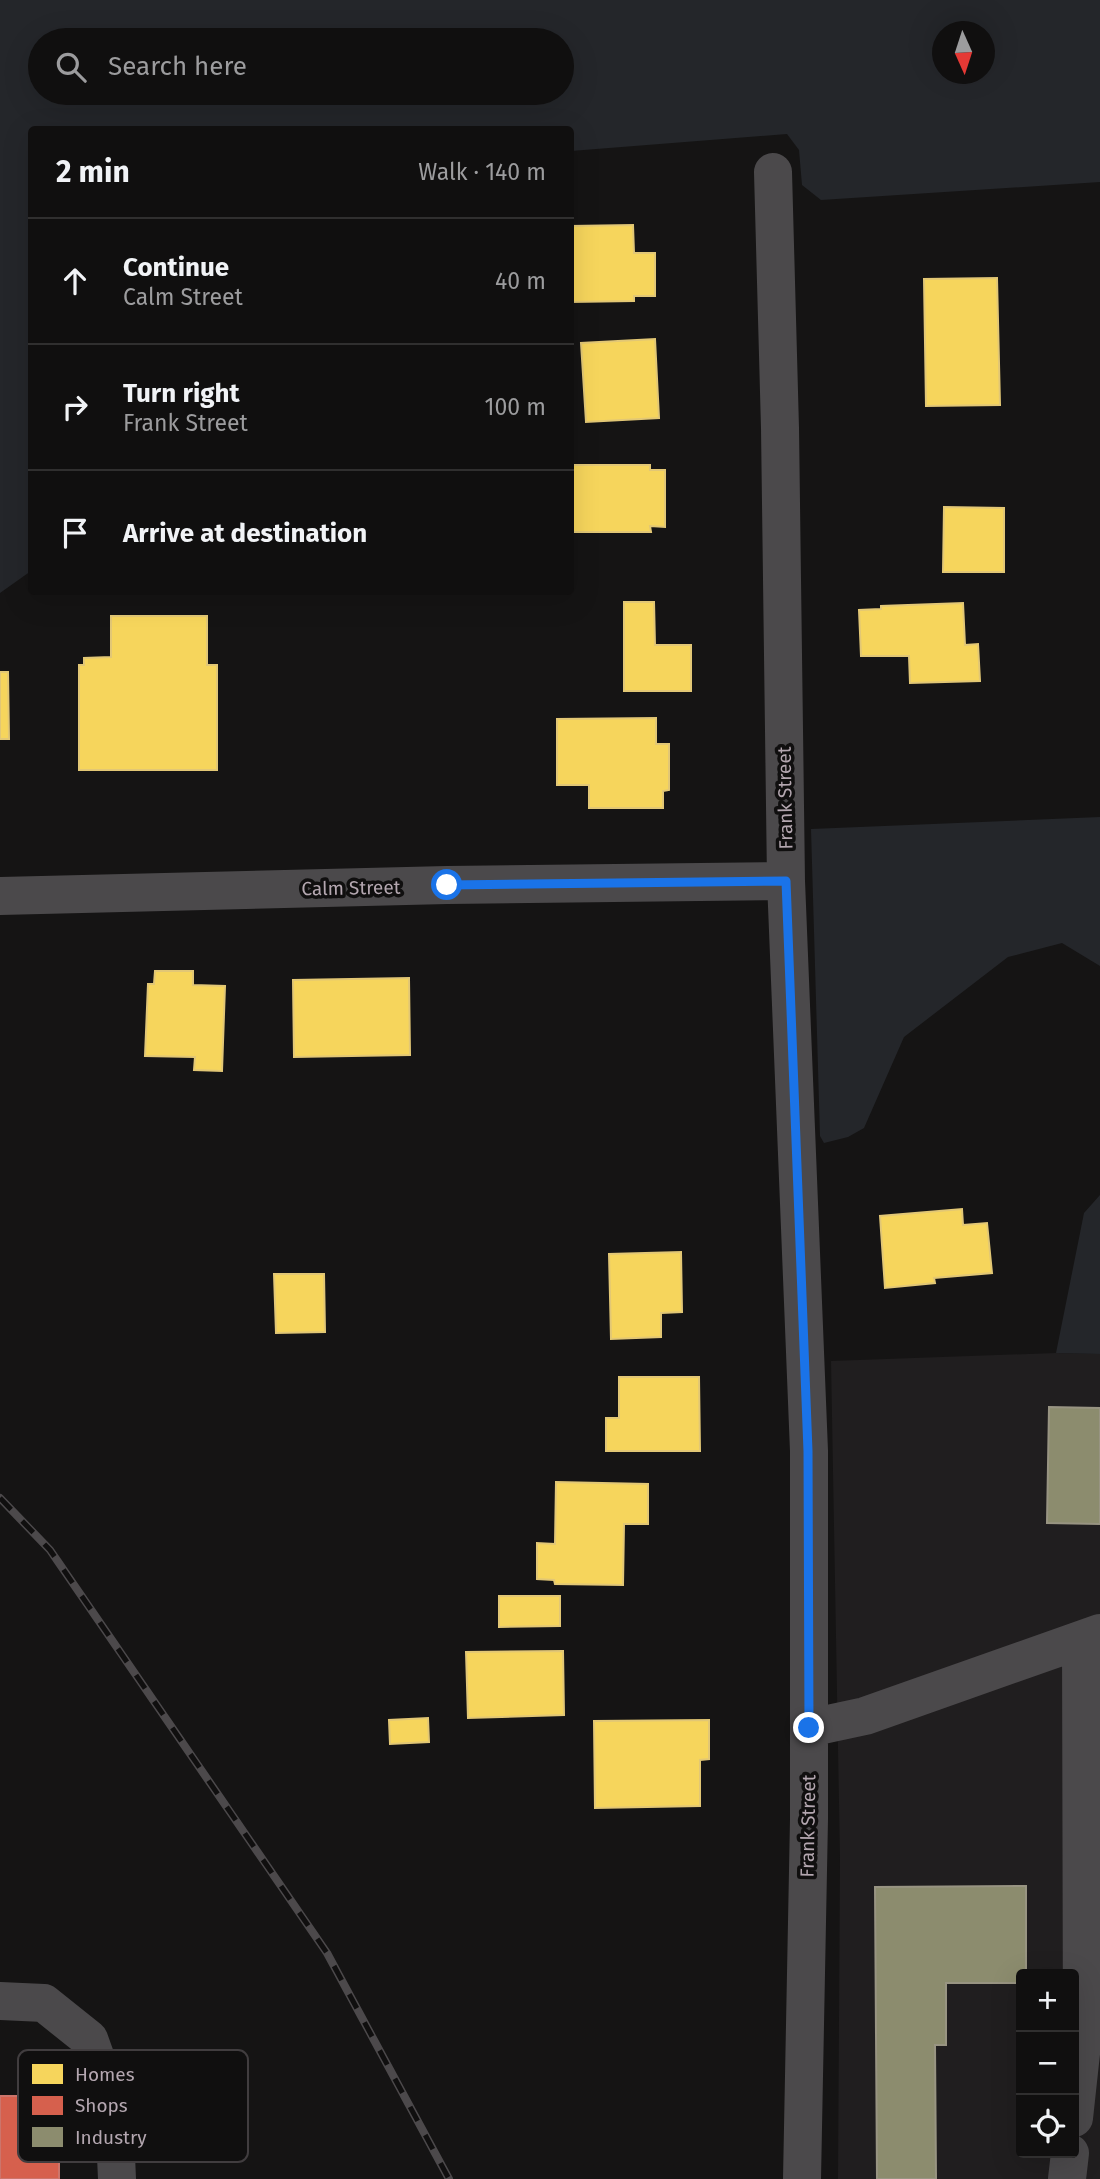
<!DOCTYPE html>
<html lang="en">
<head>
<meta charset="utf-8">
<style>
	body { margin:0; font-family:"Fira Sans",sans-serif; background:#191818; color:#f1f3f6 }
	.controls { position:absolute; right:21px; bottom:21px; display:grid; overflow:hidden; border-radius:7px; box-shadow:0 7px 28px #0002 }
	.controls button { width:63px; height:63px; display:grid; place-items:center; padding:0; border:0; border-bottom:2px solid #302f2f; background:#100f0f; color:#f1f3f6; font:35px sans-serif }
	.compass { position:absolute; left:932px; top:21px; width:63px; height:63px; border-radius:50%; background:#100f0f; box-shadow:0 7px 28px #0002; rotate:177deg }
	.stop { position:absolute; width:21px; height:21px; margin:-16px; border:5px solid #1a73e8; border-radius:50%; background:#fff }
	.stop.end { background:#1a73e8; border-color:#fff; box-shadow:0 2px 7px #0008 }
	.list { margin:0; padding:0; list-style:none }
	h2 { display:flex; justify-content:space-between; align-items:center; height:91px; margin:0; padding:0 28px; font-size:30px }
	h2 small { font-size:23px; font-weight:400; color:#9c9c9e }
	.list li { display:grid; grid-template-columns:46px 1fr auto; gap:21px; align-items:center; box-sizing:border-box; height:126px; padding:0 28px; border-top:2px solid #302f2f }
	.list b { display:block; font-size:26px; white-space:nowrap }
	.list p { margin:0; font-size:23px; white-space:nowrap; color:#9c9c9e }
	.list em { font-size:23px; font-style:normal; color:#9c9c9e }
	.icon { flex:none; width:38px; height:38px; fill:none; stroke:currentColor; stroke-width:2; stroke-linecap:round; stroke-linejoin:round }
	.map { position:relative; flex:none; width:1100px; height:2179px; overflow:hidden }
	.search { position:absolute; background:#100f0f; box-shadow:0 7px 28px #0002; left:28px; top:28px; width:546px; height:77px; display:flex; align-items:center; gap:18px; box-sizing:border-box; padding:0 24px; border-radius:38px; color:#9c9c9e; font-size:26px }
	.panel { position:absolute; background:#100f0f; box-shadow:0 7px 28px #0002; left:28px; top:126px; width:546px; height:469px; border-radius:7px }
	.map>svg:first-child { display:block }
	.built { fill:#201e1f; fill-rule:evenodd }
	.green { fill:#24262a; fill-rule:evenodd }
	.homes { fill:#f6d55c; stroke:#e2c775; stroke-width:2 }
	.shops { fill:#d6604d; stroke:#cc756b; stroke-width:2 }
	.industry { fill:#8c8c6e; stroke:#989482; stroke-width:2 }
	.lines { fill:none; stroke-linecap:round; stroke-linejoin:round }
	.minor { stroke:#4b494b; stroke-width:38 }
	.rail-casing { stroke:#4c494b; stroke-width:8 }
	.rail { stroke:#100f0f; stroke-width:5; stroke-dasharray:16; stroke-linecap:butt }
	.route { stroke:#1a73e8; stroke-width:9 }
	.labels { text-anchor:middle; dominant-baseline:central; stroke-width:7; stroke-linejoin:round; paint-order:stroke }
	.street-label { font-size:19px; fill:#b4a7b0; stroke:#100f0f }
	.key { fill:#100f0f; stroke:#413d3f; stroke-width:2 }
	.key-label { font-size:19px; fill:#b4a7b0 }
</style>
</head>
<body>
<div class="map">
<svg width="1100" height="2179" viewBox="0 0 1100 2179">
	<rect width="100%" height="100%" fill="#151414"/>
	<!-- built -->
	<path class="built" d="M1056,1353l44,1v825h-262l2,-321 -9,-497zM1021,1974h53v179h-53z"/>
	<!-- green -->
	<path class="green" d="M0,0h1100v182l-279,18 -19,-15 -3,-35 -12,-16 -216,17 -1,-21h-538l-1,441 -31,22zM942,32h42v42h-42zM40,40h522v53h-522z
		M1100,817v149l-38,-23 -54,14 -104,80 -40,91 -16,9 -24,6 -4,-7 -9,-307z
		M1100,1195v159l-44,-1 28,-140z"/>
	<!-- homes -->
	<path class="homes" d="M633,225l1,28h21v43h-21v5l-64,1v-76z
		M997,278l3,127 -74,1 -2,-127z
		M655,339l4,79 -73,4 -5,-79z
		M570,465h80v5h15v57l-15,-1 1,6h-81z
		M944,507l60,1v64h-61z
		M624,602h30l1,43h36v46h-67z
		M963,603l2,42 13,-1 2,37 -70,2 -1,-27h-48l-2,-46 22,-1v-3z
		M111,616h96v49h10v105h-138v-105h5v-7l27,-1z
		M0,672h8l1,67h-9z
		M656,718v26h13v46l-6,1v17h-74v-23h-32v-66z
		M155,971h38v14l32,1 -3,85 -28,-1 1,-13 -50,-1 3,-72h6z
		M409,978l1,77 -116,2 -1,-77z
		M962,1209l1,16 24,-2 5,50 -58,5 1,5 -50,5 -5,-72z
		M681,1252l1,60 -21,1v24l-50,2 -2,-85z
		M274,1274h50l1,58 -49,1z
		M619,1377h80l1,74h-94v-33h13z
		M556,1482l92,2v40h-24l-1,61 -68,-1 -1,-4 -17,-1v-36l18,1z
		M499,1596h61v30l-61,1z
		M563,1651l1,64 -96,3 -2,-66z
		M428,1718l1,24 -39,2 -1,-24z
		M709,1720v39l-9,1v46l-105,2 -1,-87z"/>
	<!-- shops -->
	<path class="shops" d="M0,2096h59v83h-59z"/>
	<!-- industry -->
	<path class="industry" d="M1049,1407l51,1v116l-53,-1z
		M1026,1886v88h-5v9h-75v62h-11l1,134h-59l-2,-292z"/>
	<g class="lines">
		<!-- minor -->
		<path class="minor" d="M773,172l7,256 6,453 23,570v368l-7,360
			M0,896l447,-11 339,-4
			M809,1728l56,-12 235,-83
			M0,2001l44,2 45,36 25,70 3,70
			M1074,2118l8,-74 -1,-403
			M1067,2179l3,-26"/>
		<!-- rail casing -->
		<g class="rail-casing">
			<path id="rail" d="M0,1498l50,52 277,403 122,226"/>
		</g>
		<!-- rail -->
		<use href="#rail" class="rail"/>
	</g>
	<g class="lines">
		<!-- route -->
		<path class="route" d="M447,885l339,-4 22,570 1,277"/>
	</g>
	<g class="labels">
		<!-- street labels -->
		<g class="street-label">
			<text transform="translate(785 798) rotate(-91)">Frank Street</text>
			<text transform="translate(351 888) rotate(-1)">Calm Street</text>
			<text transform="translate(808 1826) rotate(-89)">Frank Street</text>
		</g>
	</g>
	<!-- legend -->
	<rect x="18" y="2050" width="230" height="112" rx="10" class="key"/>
	<rect x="32" y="2064" width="31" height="20" fill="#f6d55c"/>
	<rect x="32" y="2096" width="31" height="19" fill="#d6604d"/>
	<rect x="32" y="2127" width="31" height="20" fill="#8c8c6e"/>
	<g class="key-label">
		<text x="75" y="2081">Homes</text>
		<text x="75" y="2112">Shops</text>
		<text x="75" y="2144">Industry</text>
	</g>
</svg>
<div class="controls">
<button>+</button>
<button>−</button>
<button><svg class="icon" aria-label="locate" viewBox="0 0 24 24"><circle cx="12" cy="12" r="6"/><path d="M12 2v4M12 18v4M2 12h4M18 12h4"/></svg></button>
</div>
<svg class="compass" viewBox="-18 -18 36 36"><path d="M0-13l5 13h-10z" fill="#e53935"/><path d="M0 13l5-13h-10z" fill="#9c9c9e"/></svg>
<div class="stop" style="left:447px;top:885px"></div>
<div class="stop end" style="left:809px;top:1728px"></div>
<div class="search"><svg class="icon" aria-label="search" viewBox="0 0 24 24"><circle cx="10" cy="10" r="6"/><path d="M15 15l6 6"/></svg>Search here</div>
<section class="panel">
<h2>2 min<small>Walk · 140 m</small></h2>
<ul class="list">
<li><svg class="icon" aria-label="ahead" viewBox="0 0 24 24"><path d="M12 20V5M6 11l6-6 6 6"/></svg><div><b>Continue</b><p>Calm Street</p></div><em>40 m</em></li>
<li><svg class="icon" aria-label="right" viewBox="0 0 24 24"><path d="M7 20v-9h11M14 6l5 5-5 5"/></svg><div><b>Turn right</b><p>Frank Street</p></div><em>100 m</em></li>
<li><svg class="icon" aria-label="arrive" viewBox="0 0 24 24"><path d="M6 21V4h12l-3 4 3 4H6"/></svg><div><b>Arrive at destination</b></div></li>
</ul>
</section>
</div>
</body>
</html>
